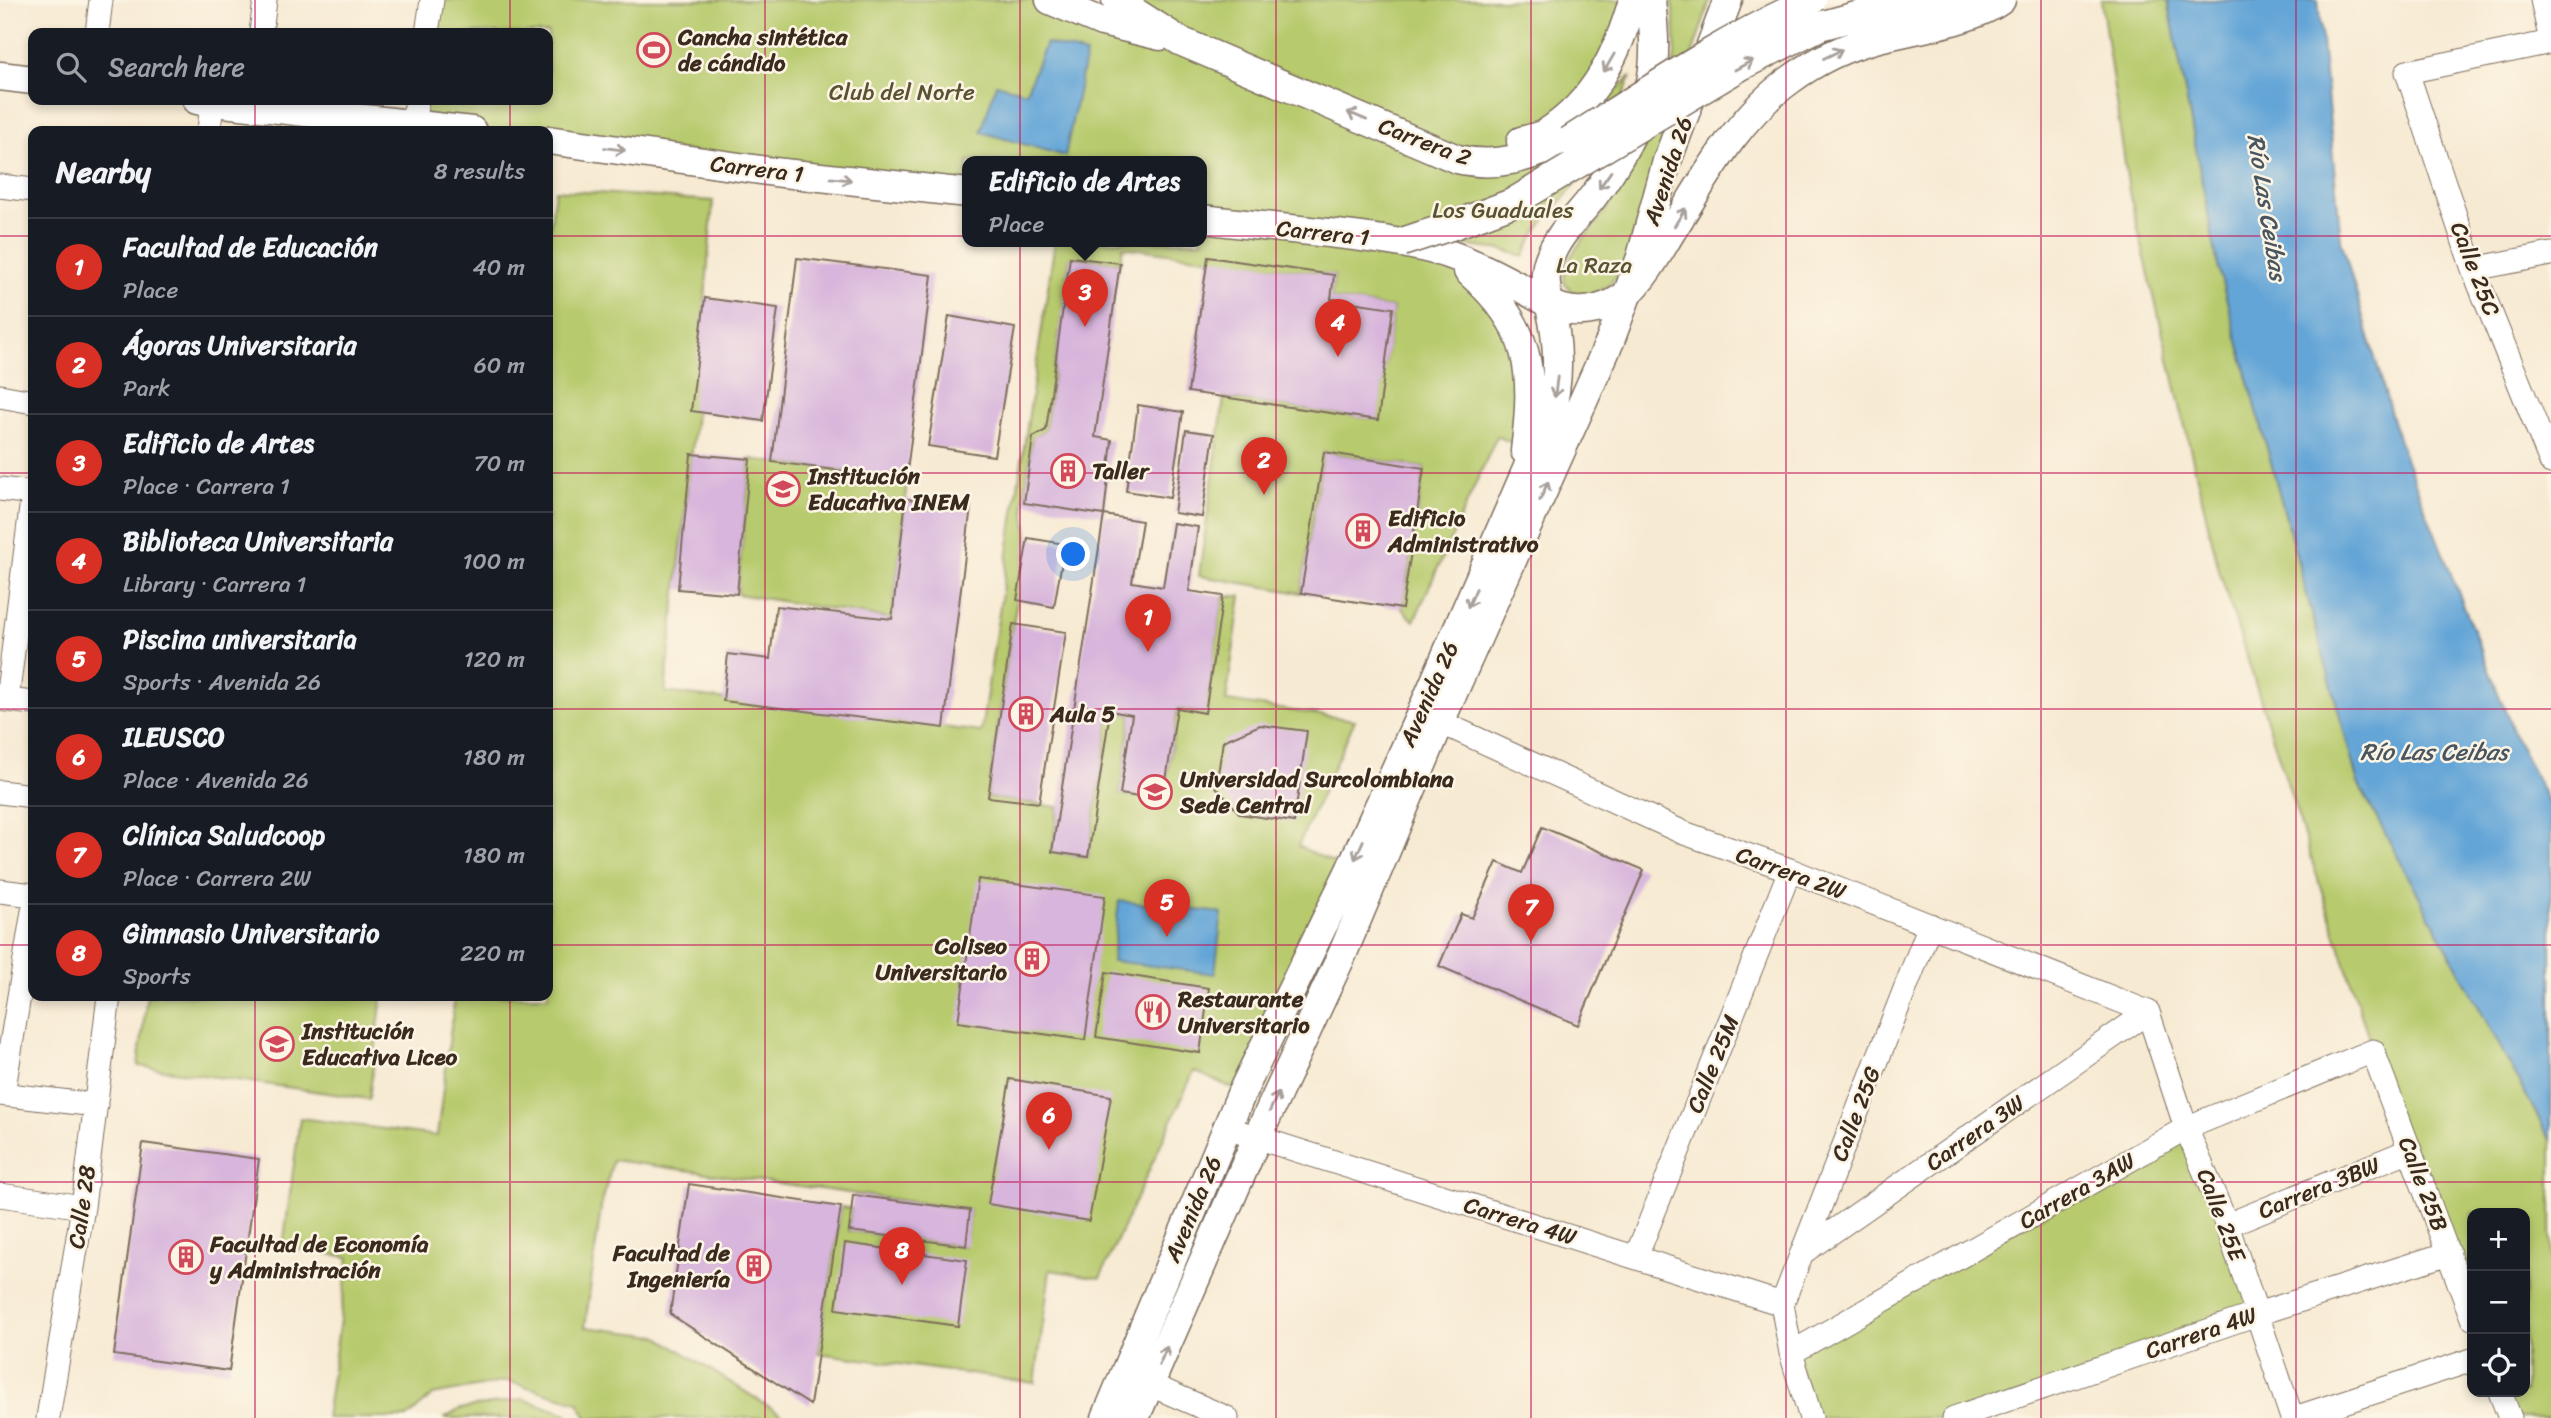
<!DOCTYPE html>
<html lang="en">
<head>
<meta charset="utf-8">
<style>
	body { margin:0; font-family:Sriracha,sans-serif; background:#242831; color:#f1f3f6 }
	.controls { position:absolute; right:21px; bottom:21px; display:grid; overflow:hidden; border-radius:14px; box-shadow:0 4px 10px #0003 }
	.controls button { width:63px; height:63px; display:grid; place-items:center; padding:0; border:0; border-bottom:2px solid #363941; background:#171b24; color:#f1f3f6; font:35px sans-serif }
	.you { position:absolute; left:1074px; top:555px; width:24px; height:24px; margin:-18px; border:5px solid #fff; border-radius:50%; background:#1a73e8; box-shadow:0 0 0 10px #1a73e833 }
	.badge { display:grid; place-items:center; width:46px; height:46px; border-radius:50%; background:#d93025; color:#fff; font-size:23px; font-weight:700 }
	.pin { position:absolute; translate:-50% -58px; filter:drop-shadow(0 2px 4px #0008) }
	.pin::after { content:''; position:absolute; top:37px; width:24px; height:21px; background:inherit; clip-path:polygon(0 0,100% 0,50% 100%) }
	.popup { position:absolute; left:962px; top:156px; width:245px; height:91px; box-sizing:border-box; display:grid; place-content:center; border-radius:14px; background:#171b24; filter:drop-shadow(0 2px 5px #0005); font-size:23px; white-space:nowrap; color:#9ea1a6 }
	.popup b { font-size:26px; color:#f1f3f6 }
	.popup::after { content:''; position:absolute; left:50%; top:100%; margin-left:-14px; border:14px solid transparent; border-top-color:#171b24 }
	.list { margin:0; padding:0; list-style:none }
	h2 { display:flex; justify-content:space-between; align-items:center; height:91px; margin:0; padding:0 28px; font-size:30px }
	h2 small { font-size:23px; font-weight:400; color:#9ea1a6 }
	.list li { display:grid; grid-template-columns:46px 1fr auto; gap:21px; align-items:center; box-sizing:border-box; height:98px; padding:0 28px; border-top:2px solid #363941 }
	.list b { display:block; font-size:26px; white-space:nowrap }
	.list p { margin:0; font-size:23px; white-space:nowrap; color:#9ea1a6 }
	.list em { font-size:23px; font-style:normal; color:#9ea1a6 }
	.icon { flex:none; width:38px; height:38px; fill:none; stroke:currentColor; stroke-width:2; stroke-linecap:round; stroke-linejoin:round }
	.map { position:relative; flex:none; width:2551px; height:1418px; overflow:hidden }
	.search { position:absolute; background:#171b24; box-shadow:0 4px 10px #0003; left:28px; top:28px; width:525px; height:77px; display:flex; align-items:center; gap:18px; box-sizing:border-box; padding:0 24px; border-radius:14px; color:#9ea1a6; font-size:26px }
	.panel { position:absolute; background:#171b24; box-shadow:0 4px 10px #0003; left:28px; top:126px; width:525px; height:875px; border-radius:14px }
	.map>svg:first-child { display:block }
	.green { fill:#b7ca6d; stroke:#797a46; stroke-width:2 }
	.water { fill:#63a5d7; stroke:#4f687a; stroke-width:2 }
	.building { fill:#d8b5dc }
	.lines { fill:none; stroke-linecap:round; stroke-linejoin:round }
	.minor-casing { stroke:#7d6d5d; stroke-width:25 }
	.major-casing { stroke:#7d6d5d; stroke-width:31 }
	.minor { stroke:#fff; stroke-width:23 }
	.major { stroke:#fff; stroke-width:28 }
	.major-bridge-casing { stroke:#7d6d5d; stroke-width:31; stroke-linecap:butt }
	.major-bridge { stroke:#fff; stroke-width:28 }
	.oneway { stroke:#a79f9a }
	.grid { fill:none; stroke:#c2185b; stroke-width:2; stroke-opacity:0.55 }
	.labels { text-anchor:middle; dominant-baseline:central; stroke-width:5; stroke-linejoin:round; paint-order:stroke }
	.poi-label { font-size:23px; font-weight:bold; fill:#3b2a1e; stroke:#fcf5e5; text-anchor:start }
	.park-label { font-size:23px; fill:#5a5232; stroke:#fcf5e5 }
	.street-label { font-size:23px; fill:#3b2a1e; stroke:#fcf5e5 }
	.water-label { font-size:24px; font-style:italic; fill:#49555f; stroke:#fcf5e5 }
</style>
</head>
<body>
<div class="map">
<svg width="2551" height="1418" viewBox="0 0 2551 1418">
	<rect width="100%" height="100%" fill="#fcf5e5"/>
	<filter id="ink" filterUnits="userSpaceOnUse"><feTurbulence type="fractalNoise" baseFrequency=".0143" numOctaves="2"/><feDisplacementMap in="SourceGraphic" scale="14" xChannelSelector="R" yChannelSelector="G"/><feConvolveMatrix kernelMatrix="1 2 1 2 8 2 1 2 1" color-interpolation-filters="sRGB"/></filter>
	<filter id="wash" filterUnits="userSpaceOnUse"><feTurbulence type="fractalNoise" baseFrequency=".00686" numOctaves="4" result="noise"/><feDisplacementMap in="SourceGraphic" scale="28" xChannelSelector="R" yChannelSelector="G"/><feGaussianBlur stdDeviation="1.57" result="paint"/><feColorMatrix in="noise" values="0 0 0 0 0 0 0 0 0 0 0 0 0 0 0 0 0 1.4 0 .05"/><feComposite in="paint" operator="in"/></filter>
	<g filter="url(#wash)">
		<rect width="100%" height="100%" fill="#f7ead3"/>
		<!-- green -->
		<path class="green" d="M434,0h632l302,122 -252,-122h517l-52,103 -73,42 -45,1 -20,22 111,-18 77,-74c-12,30 -21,63 -40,89 -22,31 -54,56 -67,92l-21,-7 -96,-11 72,46 27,35 28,133 -37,-17 -83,185 -12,-12 22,-141 -100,-16 -23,141 -102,-17 25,-178 153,21 16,-111 -62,-9 3,-24 -211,-28 -3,16 -50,-6 -24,173 -13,8 -9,65 4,35 -15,86 -25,173 70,10 -6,45 36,5 22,-146 22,4 -12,79 43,7 14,-93 27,5 19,-117h18l-15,105 129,19 -57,126 51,24 -108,222 -47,-21 -94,207 -50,-8 -15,113 -217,-30 23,-146 11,2 -3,22 116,15 5,-36 -357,-50 -12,47 -16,120 72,9 130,82h-200l-9,-16 -71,-21 -74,14 -26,23h-81l23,-161 -66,-10 17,-129 137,18 18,-140h93v-751l7,-55 158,11 -18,222 -30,269 316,40 74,-491h147v-80h-234v31l-420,-61h-76l-55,-7 4,-24h127v-67h-118z
			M1672,0h38l-86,266c-10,17 -25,31 -47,29l-13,-12c1,-28 17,-40 32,-60 10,-13 19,-26 28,-39 21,-31 47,-94 51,-130 1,-18 -1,-37 -3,-54z
			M2101,0h67l51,271 139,512 193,358v277h-40l-10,-26h24v-179h-53v103l-99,-265 -154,-481 -90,-379z
			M750,459l156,20v20l-14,120 -155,-25z
			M147,996h235l-13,103 -231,-33z
			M2193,1131l63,183 -303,104h-140l-17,-65z
			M523,1399l44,15 2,4h-124l15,-9z"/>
		<!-- water -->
		<path class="water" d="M2168,0h150l23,240 59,205 116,293 35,70v333l-193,-358 -139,-512z
			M1046,43l40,11 -21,102 -84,-24 15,-48 30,8z
			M1119,901l103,12 -7,61 -103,-13z"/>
		<g id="blocks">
			<!-- building -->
			<path class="building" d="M1070,257l50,6 -25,174 17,3 -8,75 -80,-12 9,-66 13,-7z
				M1208,257l126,18 -3,24 62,9 -15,112 -190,-28z
				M797,258l135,17 -26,204 -134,-17z
				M705,298l73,10 -15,113 -72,-10z
				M949,316l66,12 -21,128 -66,-10z
				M1138,405l45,7 -13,86 -44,-7z
				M1186,430l28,4 -12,83 -28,-4z
				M1324,452l100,16 -22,141 -101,-16z
				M691,454l59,5 -13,135 -59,-5z
				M906,499l65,7 -27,222 -221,-27 5,-47 42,5 6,-53 116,13z
				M1104,515l38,6 -10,61 31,5 10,-64 25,4 -9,64 34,5 -18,117 -28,-5 -14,93 -43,-7 12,-79 -22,-4 -22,146 -36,-5z
				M1028,538l37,6 -11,63 -37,-7z
				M1013,624l53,8 -27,171 -51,-6z
				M1260,725l47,6 -13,91 -54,-8 -24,-27 7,-46z
				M1542,827l102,43 -66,155 -139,-59 22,-52 11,4 25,-56 25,11z
				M978,879l127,17 -20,144 -127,-18z
				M1106,972l103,16 -9,65 -104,-16z
				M1010,1079l101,17 -22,125 -101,-17z
				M143,1143l116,16 -30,212 -115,-16z
				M689,1184l152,23 -31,198 -140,-91z
				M853,1195l117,15 -4,36 -117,-15z
				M845,1243l122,17 -9,66 -122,-17z"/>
		</g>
	</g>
	<g filter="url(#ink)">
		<use href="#blocks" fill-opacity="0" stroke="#7d6d5d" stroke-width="2"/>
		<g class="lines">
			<!-- minor casing -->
			<g class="minor-casing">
				<path id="minor" d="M2542,0l9,41
					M97,33l4,-33
					M261,33l4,-33
					M427,33l5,-33
					M2551,42l-144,30 66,197 78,193
					M413,124l4,-24
					M209,131l3,-29
					M0,186l33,4
					M2473,269l78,-15
					M0,396l33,6
					M0,489l33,4
					M0,699l33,4
					M7,700l26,-208
					M1440,722l244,111 106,37 358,142
					M0,792l33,4
					M0,891l33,4
					M2148,1012l38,116 41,97 65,193
					M0,1094l96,11
					M3,1094l30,-183
					M1227,1128l555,176
					M0,1195l83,12
					M2227,1225l183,-75
					M1802,1253l346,-241
					M1636,1257l154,-387
					M1782,1304l148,-379
					M1782,1304l9,49 20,65
					M1791,1353l395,-225 187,-77 99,267
					M1151,1385l76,33
					M2500,1392l10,26
					M48,1418l35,-211 26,-211
					M1954,1418l303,-104 192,-61
					M2295,1418l177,-58"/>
			</g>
			<!-- major casing -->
			<g class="major-casing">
				<path id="major" d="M1050,0l52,22 58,14
					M1116,0l64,41 277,118c42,10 73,-3 112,-18
					M1820,26l51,-14 89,-12
					M0,76l33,4
					M197,100l275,31
					M548,140l226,32 194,21
					M1521,141c8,-2 18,-4 25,-8 49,-31 72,-80 87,-133
					M1202,219c42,5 85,10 127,14 40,5 80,9 119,21 27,9 53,23 77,36 13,7 24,15 38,19 21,6 48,-1 64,-15 19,-17 33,-44 46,-65 34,-54 64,-111 117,-149 26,-19 54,-33 85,-41 35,-9 99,-18 126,-39
					M1468,271c64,57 67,99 57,180
					M1106,1418l136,-326 108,-222 72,-159 128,-295c8,-29 9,-54 5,-84 -3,-24 -15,-49 -6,-73 9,-26 31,-44 46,-65 22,-29 44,-69 54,-104 8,-28 5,-61 2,-90
					M1135,1418l122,-280 85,-183 98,-233 170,-381 31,-84 26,-96 61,-161"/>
			</g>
			<!-- minor -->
			<use href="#minor" class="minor"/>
			<!-- major -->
			<use href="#major" class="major"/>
			<!-- major-bridge casing -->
			<g class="major-bridge-casing">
				<path id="major-bridge" d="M1569,141c79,-50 157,-103 243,-141
					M1402,242l52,-17 58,-22 229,-137 79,-40"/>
			</g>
			<!-- major-bridge -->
			<use href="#major-bridge" class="major-bridge"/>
		</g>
		<!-- one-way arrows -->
		<defs><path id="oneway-shaft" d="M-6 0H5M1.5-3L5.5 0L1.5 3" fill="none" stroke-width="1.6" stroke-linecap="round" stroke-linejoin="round" transform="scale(1.75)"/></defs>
		<g class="oneway">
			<use href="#oneway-shaft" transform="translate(1833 54) rotate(-25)"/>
			<use href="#oneway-shaft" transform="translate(1609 63) rotate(120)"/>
			<use href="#oneway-shaft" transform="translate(1744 65) rotate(-29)"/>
			<use href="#oneway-shaft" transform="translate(1357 116) rotate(-157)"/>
			<use href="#oneway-shaft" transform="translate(615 149) rotate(8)"/>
			<use href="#oneway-shaft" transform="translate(841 179) rotate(6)"/>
			<use href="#oneway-shaft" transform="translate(1605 180) rotate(125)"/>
			<use href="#oneway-shaft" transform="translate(1680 217) rotate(-58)"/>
			<use href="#oneway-shaft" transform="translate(1556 387) rotate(97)"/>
			<use href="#oneway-shaft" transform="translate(1544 491) rotate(-66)"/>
			<use href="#oneway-shaft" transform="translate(1472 598) rotate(114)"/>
			<use href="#oneway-shaft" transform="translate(1359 850) rotate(114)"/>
			<use href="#oneway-shaft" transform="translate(1274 1102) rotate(-65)"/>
			<use href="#oneway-shaft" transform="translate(1163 1356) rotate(-67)"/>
		</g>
	</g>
	<!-- grid -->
	<path class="grid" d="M255,0v33M510,0v33M765,0v1418M1020,0v1418M1276,0v1418M1531,0v1418M1786,0v1418M2041,0v1418M2296,0v1418M255,100v31M510,100v31M0,236h33M548,236h2003M0,473h33M548,473h2003M0,709h33M548,709h2003M0,945h33M548,945h2003M255,996v422M510,996v422M0,1182h2551"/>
	<!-- icons -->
	<defs>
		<g id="stadium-ring" transform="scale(1.75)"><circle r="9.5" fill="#fcf5e5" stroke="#d1495b" stroke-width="1.5"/><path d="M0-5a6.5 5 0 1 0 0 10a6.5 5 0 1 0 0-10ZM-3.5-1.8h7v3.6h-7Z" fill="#d1495b"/></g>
		<g id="building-ring" transform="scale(1.75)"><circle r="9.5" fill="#fcf5e5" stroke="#d1495b" stroke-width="1.5"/><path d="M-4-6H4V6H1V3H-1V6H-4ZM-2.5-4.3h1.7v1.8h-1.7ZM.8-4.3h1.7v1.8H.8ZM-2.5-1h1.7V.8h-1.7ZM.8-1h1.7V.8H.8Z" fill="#d1495b"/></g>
		<g id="university-ring" transform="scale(1.75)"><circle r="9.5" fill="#fcf5e5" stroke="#d1495b" stroke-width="1.5"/><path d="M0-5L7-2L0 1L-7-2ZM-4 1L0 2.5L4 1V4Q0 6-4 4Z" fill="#d1495b"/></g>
		<g id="restaurant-ring" transform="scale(1.75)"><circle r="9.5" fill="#fcf5e5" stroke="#d1495b" stroke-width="1.5"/><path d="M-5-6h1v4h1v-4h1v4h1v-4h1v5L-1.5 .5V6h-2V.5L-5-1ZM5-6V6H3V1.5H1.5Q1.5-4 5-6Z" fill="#d1495b"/></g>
	</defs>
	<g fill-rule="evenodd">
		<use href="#stadium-ring" x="654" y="50"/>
		<use href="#building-ring" x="1068" y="471"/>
		<use href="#university-ring" x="783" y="489"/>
		<use href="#building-ring" x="1363" y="531"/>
		<use href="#building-ring" x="1026" y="714"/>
		<use href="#university-ring" x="1155" y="792"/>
		<use href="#building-ring" x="1032" y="959"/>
		<use href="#restaurant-ring" x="1153" y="1012"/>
		<use href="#university-ring" x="277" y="1044"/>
		<use href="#building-ring" x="186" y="1257"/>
		<use href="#building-ring" x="754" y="1266"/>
	</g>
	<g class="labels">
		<!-- poi labels -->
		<g class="poi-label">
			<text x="678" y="37">Cancha sintética<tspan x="678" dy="26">de cándido</tspan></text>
			<text x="1092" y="471">Taller</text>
			<text x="808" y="476">Institución<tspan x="808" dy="26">Educativa INEM</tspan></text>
			<text x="1388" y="518">Edificio<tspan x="1388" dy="26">Administrativo</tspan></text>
			<text x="1050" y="714">Aula 5</text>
			<text x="1180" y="779">Universidad Surcolombiana<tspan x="1180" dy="26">Sede Central</tspan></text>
			<text x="1007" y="946" text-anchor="end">Coliseo<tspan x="1007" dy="26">Universitario</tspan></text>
			<text x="1178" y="999">Restaurante<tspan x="1178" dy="26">Universitario</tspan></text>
			<text x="302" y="1031">Institución<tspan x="302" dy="26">Educativa Liceo</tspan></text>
			<text x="210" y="1244">Facultad de Economía<tspan x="210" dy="26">y Administración</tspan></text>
			<text x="730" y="1253" text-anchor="end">Facultad de<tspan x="730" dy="26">Ingeniería</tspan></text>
		</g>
		<!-- park labels -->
		<g class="park-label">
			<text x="902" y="92">Club del Norte</text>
			<text x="1503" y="210">Los Guaduales</text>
			<text x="1594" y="265">La Raza</text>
		</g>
		<!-- street labels -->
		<g class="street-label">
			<text transform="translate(1425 142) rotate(21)">Carrera 2</text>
			<text transform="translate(757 169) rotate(7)">Carrera 1</text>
			<text transform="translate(1668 171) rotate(-72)">Avenida 26</text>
			<text transform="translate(1323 233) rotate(6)">Carrera 1</text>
			<text transform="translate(2475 269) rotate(69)">Calle 25C</text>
			<text transform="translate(1429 694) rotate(-66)">Avenida 26</text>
			<text transform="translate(1791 873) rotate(20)">Carrera 2W</text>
			<text transform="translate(1713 1064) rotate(-68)">Calle 25M</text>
			<text transform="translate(1856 1114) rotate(-69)">Calle 25G</text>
			<text transform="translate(1975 1133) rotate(-35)">Carrera 3W</text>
			<text transform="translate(2423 1184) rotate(69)">Calle 25B</text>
			<text transform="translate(2319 1188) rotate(-22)">Carrera 3BW</text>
			<text transform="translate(2077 1191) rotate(-30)">Carrera 3AW</text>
			<text transform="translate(82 1207) rotate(-82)">Calle 28</text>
			<text transform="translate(1193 1209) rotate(-67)">Avenida 26</text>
			<text transform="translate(2221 1215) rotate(69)">Calle 25E</text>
			<text transform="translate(1520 1221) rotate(17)">Carrera 4W</text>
			<text transform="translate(2201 1333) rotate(-19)">Carrera 4W</text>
		</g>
		<!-- water labels -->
		<g class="water-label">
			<text transform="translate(2267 207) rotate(81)">Río Las Ceibas</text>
			<text x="2434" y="752">Río Las Ceibas</text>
		</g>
	</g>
</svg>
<div class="controls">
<button>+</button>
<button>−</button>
<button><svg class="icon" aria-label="locate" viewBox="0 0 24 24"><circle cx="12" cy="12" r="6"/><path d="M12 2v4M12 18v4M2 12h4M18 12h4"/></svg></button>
</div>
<div class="you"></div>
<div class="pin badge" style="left:1148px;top:652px">1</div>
<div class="pin badge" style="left:1264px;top:495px">2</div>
<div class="pin badge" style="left:1085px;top:327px">3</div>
<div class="popup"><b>Edificio de Artes</b>Place</div>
<div class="pin badge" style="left:1338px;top:357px">4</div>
<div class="pin badge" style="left:1167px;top:937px">5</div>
<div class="pin badge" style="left:1049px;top:1150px">6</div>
<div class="pin badge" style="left:1531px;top:942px">7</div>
<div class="pin badge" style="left:902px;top:1285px">8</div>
<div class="search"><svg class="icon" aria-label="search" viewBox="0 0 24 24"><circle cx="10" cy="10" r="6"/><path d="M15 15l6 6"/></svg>Search here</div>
<section class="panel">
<h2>Nearby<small>8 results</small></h2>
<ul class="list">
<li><span class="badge">1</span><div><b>Facultad de Educación</b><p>Place</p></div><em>40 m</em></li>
<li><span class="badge">2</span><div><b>Ágoras Universitaria</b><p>Park</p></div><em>60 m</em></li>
<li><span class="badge">3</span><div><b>Edificio de Artes</b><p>Place · Carrera 1</p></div><em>70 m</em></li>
<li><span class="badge">4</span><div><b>Biblioteca Universitaria</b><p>Library · Carrera 1</p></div><em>100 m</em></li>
<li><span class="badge">5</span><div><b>Piscina universitaria</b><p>Sports · Avenida 26</p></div><em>120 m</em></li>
<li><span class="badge">6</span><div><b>ILEUSCO</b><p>Place · Avenida 26</p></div><em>180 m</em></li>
<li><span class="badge">7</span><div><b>Clínica Saludcoop</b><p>Place · Carrera 2W</p></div><em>180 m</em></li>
<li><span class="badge">8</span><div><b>Gimnasio Universitario</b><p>Sports</p></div><em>220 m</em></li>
</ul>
</section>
</div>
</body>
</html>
